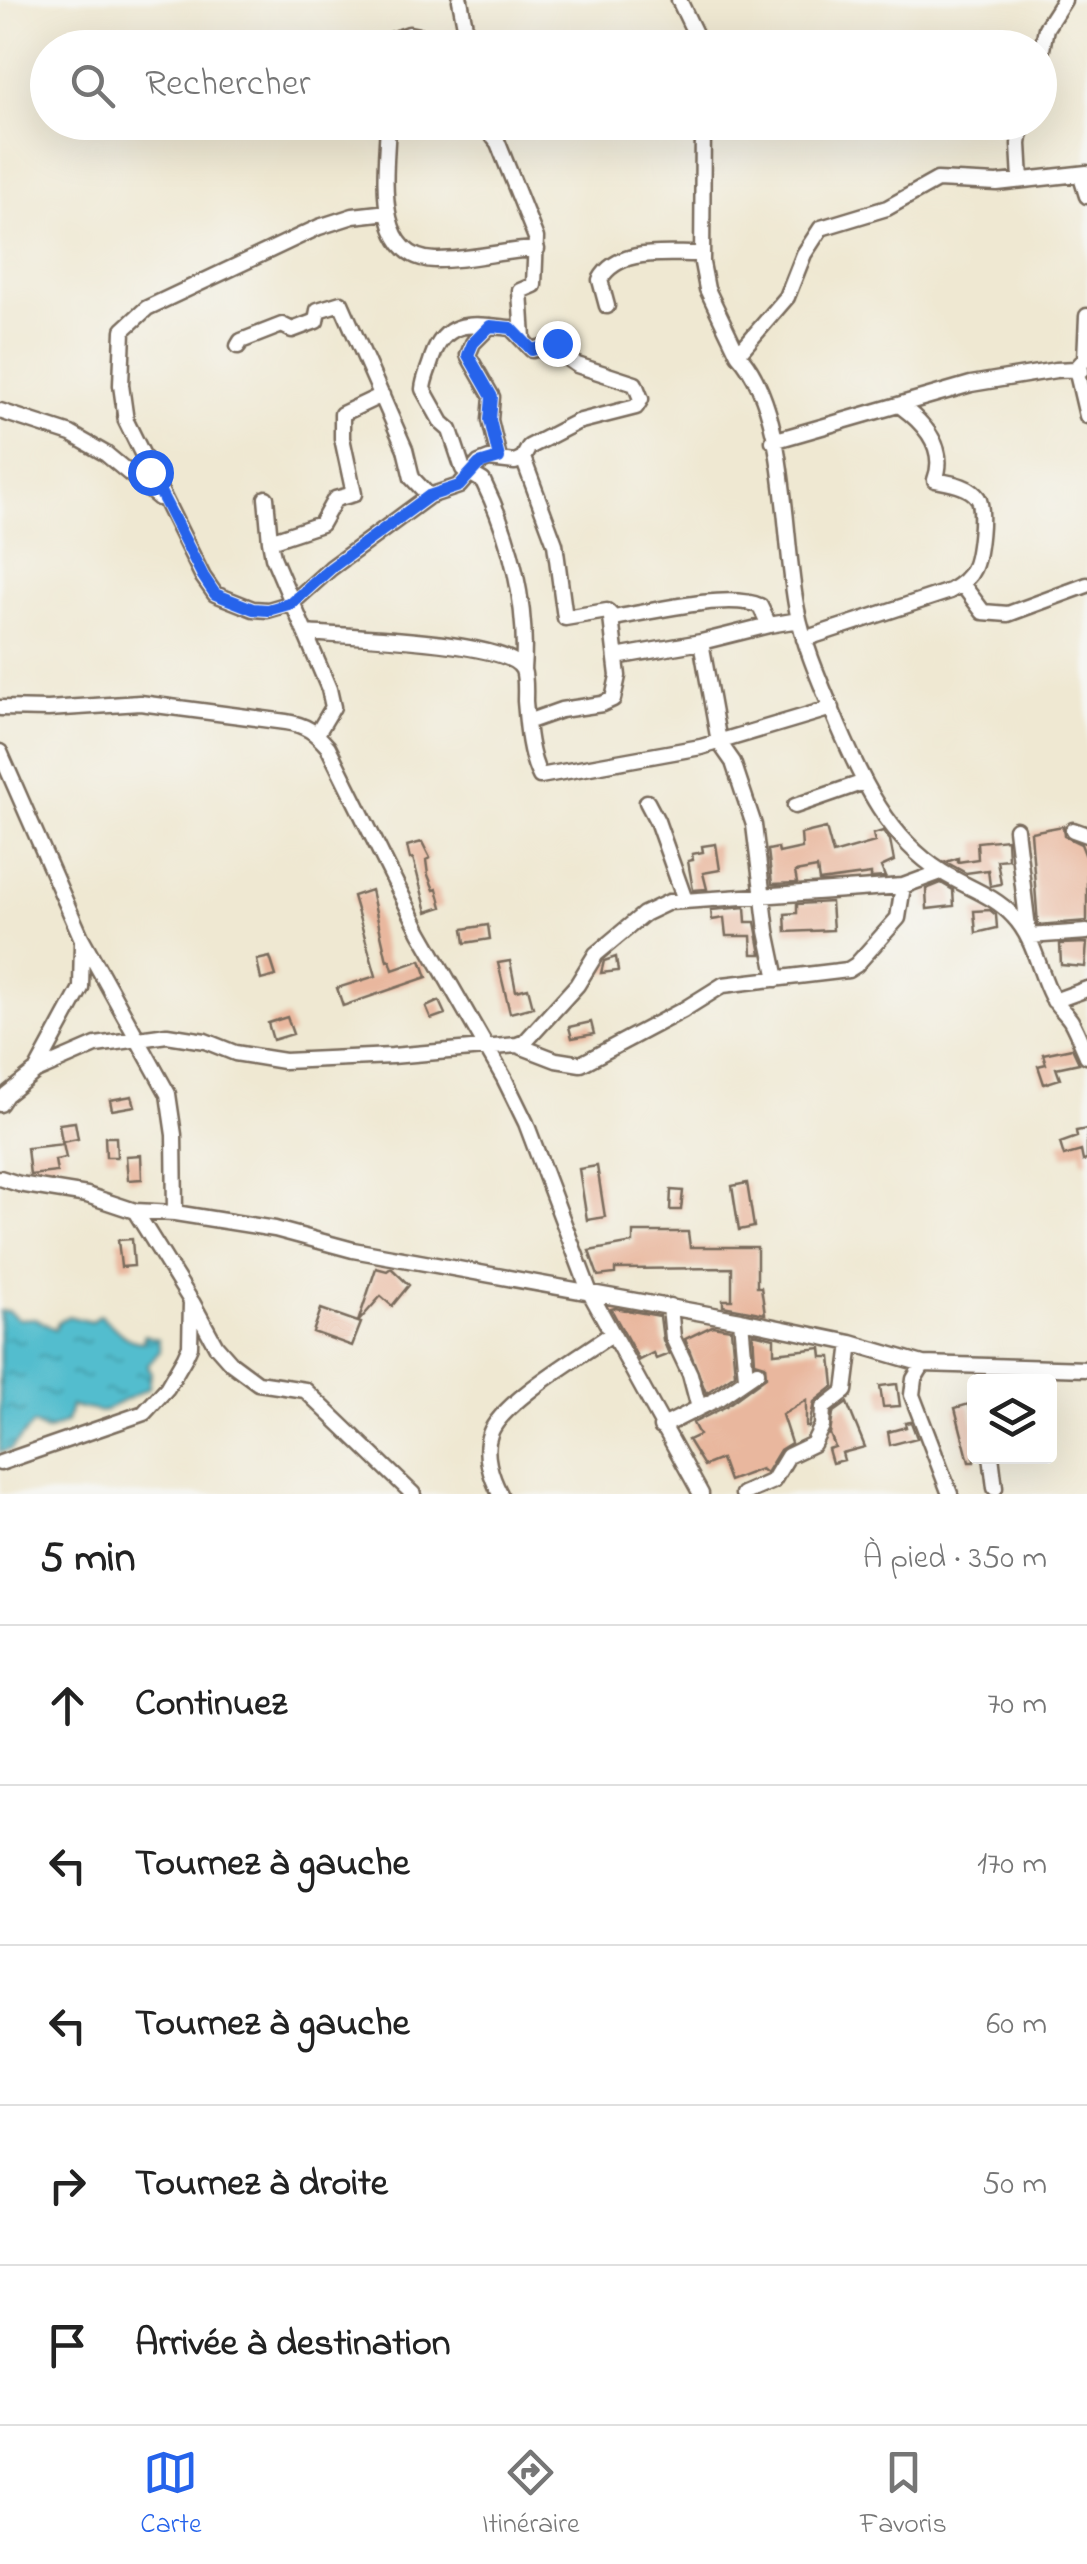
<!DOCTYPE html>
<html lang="fr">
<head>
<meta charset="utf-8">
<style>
	body { margin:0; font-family:"Indie Flower",sans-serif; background:#f2f2f2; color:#222 }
	.controls { position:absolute; right:30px; bottom:30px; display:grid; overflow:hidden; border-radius:10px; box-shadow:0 10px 40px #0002 }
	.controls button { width:90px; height:90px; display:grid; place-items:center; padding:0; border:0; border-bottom:2px solid #e0e0e0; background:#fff; color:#222; font:50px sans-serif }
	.stop { position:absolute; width:30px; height:30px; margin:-22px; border:8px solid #2563eb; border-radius:50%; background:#fff }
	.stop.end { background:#2563eb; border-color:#fff; box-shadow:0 2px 10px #0008 }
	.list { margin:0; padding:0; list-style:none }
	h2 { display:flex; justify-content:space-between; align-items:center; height:130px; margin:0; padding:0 40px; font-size:42px }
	h2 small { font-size:32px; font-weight:400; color:#767676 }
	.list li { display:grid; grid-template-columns:65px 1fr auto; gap:30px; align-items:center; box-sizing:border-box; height:160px; padding:0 40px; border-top:2px solid #e0e0e0 }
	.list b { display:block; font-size:38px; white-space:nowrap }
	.list em { font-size:32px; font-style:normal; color:#767676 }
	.icon { flex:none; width:55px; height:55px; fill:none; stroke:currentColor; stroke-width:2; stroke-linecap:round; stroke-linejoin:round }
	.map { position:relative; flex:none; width:1087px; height:1494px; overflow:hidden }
	.search { position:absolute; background:#fff; box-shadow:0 10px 40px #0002; left:30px; right:30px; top:30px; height:110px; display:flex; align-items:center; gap:25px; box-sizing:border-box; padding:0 35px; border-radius:55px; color:#767676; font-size:38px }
	.sheet { height:930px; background:#fff }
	nav { display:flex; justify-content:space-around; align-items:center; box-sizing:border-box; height:140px; border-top:2px solid #e0e0e0; background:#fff; font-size:28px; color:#767676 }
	nav a { display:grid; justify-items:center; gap:5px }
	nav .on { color:#2563eb }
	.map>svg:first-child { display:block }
	.water { fill:url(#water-ripples); stroke:#467476; stroke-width:2.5 }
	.building { fill:#e9b79e }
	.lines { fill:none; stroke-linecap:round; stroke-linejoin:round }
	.minor-casing { stroke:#7a6c5d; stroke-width:19 }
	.minor { stroke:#fff; stroke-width:14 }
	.route { stroke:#2563eb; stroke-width:12 }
</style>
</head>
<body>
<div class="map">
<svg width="1087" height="1494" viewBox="0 0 1087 1494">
	<defs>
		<pattern id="water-ripples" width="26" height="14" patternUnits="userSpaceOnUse" patternTransform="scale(2.5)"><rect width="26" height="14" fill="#52bdce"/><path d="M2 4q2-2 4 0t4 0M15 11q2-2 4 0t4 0" fill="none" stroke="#459aa7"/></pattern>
	</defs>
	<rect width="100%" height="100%" fill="#f6f6f2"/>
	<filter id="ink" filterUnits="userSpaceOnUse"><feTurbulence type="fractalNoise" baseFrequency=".01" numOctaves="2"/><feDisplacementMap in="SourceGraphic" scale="20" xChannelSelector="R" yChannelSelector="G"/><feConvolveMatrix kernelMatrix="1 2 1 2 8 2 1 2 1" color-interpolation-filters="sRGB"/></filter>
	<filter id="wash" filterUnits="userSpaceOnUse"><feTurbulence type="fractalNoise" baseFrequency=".0048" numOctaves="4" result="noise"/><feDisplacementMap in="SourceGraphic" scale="40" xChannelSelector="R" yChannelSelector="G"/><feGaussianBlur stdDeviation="2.25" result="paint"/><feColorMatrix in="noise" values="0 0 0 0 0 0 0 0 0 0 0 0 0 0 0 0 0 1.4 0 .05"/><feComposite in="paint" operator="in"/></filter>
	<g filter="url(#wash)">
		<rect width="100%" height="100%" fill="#efe8d2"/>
		<!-- water -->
		<path class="water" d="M0,1311h8l11,8 17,-1 19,12 3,-7 10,-7 23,6 8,-7c17,10 21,26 44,27l1,-7 14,4 2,12 -12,14 3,8 -2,15 -48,24 -30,-6 -4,16 -21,9 -13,-7 -22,25 -11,3z"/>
		<g id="blocks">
			<!-- building -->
			<path class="building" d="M1063,826l1,10 17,8 6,15v62l-49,4 -7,-93z
				M826,828l7,26 42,-12 -2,-8 10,-3 7,9 4,21 -13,6 4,10 -14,1v-4l-52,7 -2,-13 -22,4 2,11 -25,1 -4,-34 10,-2 1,5 23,-5 -1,-14z
				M1007,839l1,20 -11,1 4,24 -11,2 -2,-16 -22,3 -20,-11 12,-4v4l20,-3 -1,-17z
				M422,842l8,16 -4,2 2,15 6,15 3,-1 5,18 -15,5 -14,-54 -3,1 -3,-13z
				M716,844l4,26 -17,3 4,16 -14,1 -5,-29 5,-1 -1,-6 11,-2 -1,-6z
				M941,883l12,7 1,16 -27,3 -1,-20z
				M371,890l16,71 3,-1 3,10 28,-10 6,17 -84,29 -6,-18 39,-12 -23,-80z
				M831,902l2,28 -47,2 -1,-18 12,-1v-9z
				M745,907l1,15h9l6,32h-9l-1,-18h-25l-2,-18 -12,2 -1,-10z
				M990,910l6,5 1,13 -21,5 -2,-22z
				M488,925l2,14 -25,4 -2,-14z
				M1087,943l-2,24 -24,-2 -1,-21z
				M270,957l6,19 -15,4 -4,-20z
				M616,957l2,14 -17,2 3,-12z
				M510,961l6,30 12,-3 5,19 -23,6 -12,-50z
				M439,1001l6,13 -14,5 -5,-12z
				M287,1017l6,17 -20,6 -5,-17z
				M591,1022l3,12 -22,4 -3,-11z
				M1072,1048l7,15 -23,5 4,11 -16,5 -6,-18 8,-2 -3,-10z
				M132,1096l3,10 -23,4 -2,-10z
				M75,1122l3,17 -16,3 -3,-18z
				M1087,1129v31l-4,1 -2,-10 -17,5 -4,-13 17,-6 -1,-6z
				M105,1137h11l1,20h-11z
				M63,1144l3,14 -11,2 2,12 -27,3 -3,-27z
				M141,1155l1,24 -14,1 -2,-24z
				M597,1166l8,51 -18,3 -8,-51z
				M747,1183l7,44 -15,3 -7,-44z
				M671,1190l12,1 -2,19h-11z
				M633,1232h55l2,15h67v40h4l4,27 -42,-8v-6h9v-32l-117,1v5l-17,2 -9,-25 44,-8z
				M132,1239l2,27 -13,1 -3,-27z
				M376,1268l11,3 4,-3 18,17 -17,21 -11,-10 -23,26z
				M615,1308l45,8 3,24 6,14 -13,5 -3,-6 -14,7 -28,-51z
				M321,1309l40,14 -9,23 -39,-14z
				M712,1326l19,3 4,45 -29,19 -21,-54z
				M753,1333l21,5v15l47,-5 1,9h9l3,29 -20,16 -5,25h-3v-27l-24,15 9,28 -11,7 -14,23 -5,-4 -32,12 -8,-22 -17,7 -16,-26 11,-5 -6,-12 32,-16 41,-30 -1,-12 -10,-3z
				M897,1384l3,22 -17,1 -3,-21z
				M847,1403l18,44 -23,6 2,7 -12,3 -4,-14 7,-2 -5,-13 3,-21z
				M969,1404l5,21v37h-5l-14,-54z
				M911,1422l6,16 -27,7 -2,-13 18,-5 -1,-4z"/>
		</g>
	</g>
	<g filter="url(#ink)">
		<use href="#blocks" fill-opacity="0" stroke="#7a6c5d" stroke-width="2.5"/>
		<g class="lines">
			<!-- minor casing -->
			<g class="minor-casing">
				<path id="minor" d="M460,0l9,48
					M679,0l23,48
					M389,48l3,-8 17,-6 60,12 163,-2 18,4
					M1040,60l6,-32 18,-28
					M388,122c-1,44 -17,136 47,138 34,1 68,-10 102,-11
					M482,122l16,21 38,95 -2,47 -14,6 3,47
					M703,122l-1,141 5,26 31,65
					M1087,173l-90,10 -60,-3 -50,28 -66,20 -17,26 -17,43 -49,57c51,56 44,183 59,256 8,40 26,78 41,115 24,56 51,114 104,147 24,15 52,23 71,44 22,23 25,54 39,81 5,9 14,16 19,24 6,11 11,24 16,35
					M1080,174l7,22
					M1021,180l-2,-36 3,-22
					M388,212l-35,4 -34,11 -172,81 -24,22 -2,55 5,36 77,156 12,17 38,15 15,1 24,-7 39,-35 98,-72
					M607,306l-7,-26c18,-34 69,-25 102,-26
					M490,326l-17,17 -5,12 24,42 -2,23 9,38
					M238,346l3,-5 41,-16 10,5 24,-9 2,-11 23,-7 64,146 7,29 17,18 30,-10 20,-23 10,-4 26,3 8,-4 6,-11 48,-25 59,-15 5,-8 -6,-15 -58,-19 -13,-9 -7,-13 -25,7 -21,-22c-37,-3 -65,-11 -79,30 -3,11 -8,20 -9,31l19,34 8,7 13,39 20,12c28,57 45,125 40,189
					M1081,370l-5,-1 11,47
					M0,411l71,23 35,20 53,44
					M773,441l198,-57 85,-14 20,-1 9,-10 2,-43
					M523,458l32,86 10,74 42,-7 7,7c35,-6 116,-26 146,-12l9,19 30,-5
					M266,498l4,43
					M962,584l21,28 25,2 79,-29
					M305,633c34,3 205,7 218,37 3,8 2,22 2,31 2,23 4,54 15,75l161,-29 131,-39
					M804,639l146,-48c9,-5 18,-11 23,-22 6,-11 12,-60 5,-71 -9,-13 -29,-15 -43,-18 12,-31 -10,-56 -33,-73
					M701,642l18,100 14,20 21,63 13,106 10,48
					M616,657l85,-15 68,-17
					M0,708l48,1 92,-6 146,19c20,3 29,10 42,25l92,185 84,146 22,45 64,170 111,201
					M527,722l34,-12 41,-6 11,-5 5,-23 -7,-58
					M317,734l16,-27 -4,-18 -56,-132 -3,-16 51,-17 14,-25 19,-5 -12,-56v-24l40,-19
					M0,752l81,185 87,157 6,41 1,78
					M647,802l10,19 28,79
					M795,806l69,-24
					M1016,829l13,107 58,-4
					M1073,830l14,5
					M1054,1001l33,-12
					M517,1045l39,15 25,4 102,-54 40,-25 125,-15 8,-5 42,-47 5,-32
					M36,1071l60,-26 71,-10 38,6 30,12 49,8 108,-5 125,-11 8,-3 52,-57 19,-31 48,-40 25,-12 234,-16 38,-14
					M0,1104l6,-9 30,-24 45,-83 1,-46
					M0,1178l19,6 68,11 48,16 40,2 100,16 78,21 388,70 110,23 72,21 164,5
					M192,1302l24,44 15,17 27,20 47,7 108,104
					M670,1306l3,32 17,36 9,34
					M741,1320l5,57
					M923,1364l-9,15 -2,16 38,99
					M661,1427l58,-29 38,-26
					M991,1456l4,32
					M0,1463l144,-50 23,-25 18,-31 5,-11 1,-45 -56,-90
					M500,1494c-9,-17 -17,-41 -10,-60 11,-32 92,-79 120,-99
					M743,1494l30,-13 15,-25 25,-12 9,-18 1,-18 22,-17 6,-48"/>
			</g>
			<!-- minor -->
			<use href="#minor" class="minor"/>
		</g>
	</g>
	<g class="lines" filter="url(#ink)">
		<!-- route -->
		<path class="route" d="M150,472l53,104 12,18 38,15 15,1 24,-7 39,-35 98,-72 30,-10 20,-22 20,-6 -9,-38 2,-23 -24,-42 5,-12 17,-17 21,2 21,22 25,-7"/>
	</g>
</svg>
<div class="controls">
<button><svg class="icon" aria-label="layers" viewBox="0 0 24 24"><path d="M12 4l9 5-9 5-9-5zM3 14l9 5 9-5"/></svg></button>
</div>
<div class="stop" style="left:150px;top:472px"></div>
<div class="stop end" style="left:557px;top:343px"></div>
<div class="search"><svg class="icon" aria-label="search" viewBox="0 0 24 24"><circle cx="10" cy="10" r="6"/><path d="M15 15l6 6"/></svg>Rechercher</div>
</div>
<section class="sheet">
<h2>5 min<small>À pied · 350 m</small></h2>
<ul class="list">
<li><svg class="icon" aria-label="ahead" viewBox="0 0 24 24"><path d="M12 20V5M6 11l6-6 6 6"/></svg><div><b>Continuez</b></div><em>70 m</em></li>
<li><svg class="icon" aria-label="left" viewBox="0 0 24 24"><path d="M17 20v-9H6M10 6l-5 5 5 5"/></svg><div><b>Tournez à gauche</b></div><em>170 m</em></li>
<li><svg class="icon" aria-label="left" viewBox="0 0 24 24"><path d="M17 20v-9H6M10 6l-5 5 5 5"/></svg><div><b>Tournez à gauche</b></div><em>60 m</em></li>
<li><svg class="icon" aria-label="right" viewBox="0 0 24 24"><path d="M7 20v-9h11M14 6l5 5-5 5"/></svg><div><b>Tournez à droite</b></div><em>50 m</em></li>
<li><svg class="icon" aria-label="arrive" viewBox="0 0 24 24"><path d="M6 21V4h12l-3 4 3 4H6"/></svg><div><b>Arrivée à destination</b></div></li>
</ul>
</section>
<nav>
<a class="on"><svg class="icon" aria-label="map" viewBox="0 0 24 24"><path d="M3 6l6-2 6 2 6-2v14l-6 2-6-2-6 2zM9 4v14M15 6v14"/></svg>Carte</a>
<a><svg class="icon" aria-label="directions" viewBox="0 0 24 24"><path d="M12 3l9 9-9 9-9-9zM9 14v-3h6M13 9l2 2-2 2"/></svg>Itinéraire</a>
<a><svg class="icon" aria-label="saved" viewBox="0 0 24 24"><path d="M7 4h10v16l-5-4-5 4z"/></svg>Favoris</a>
</nav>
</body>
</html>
